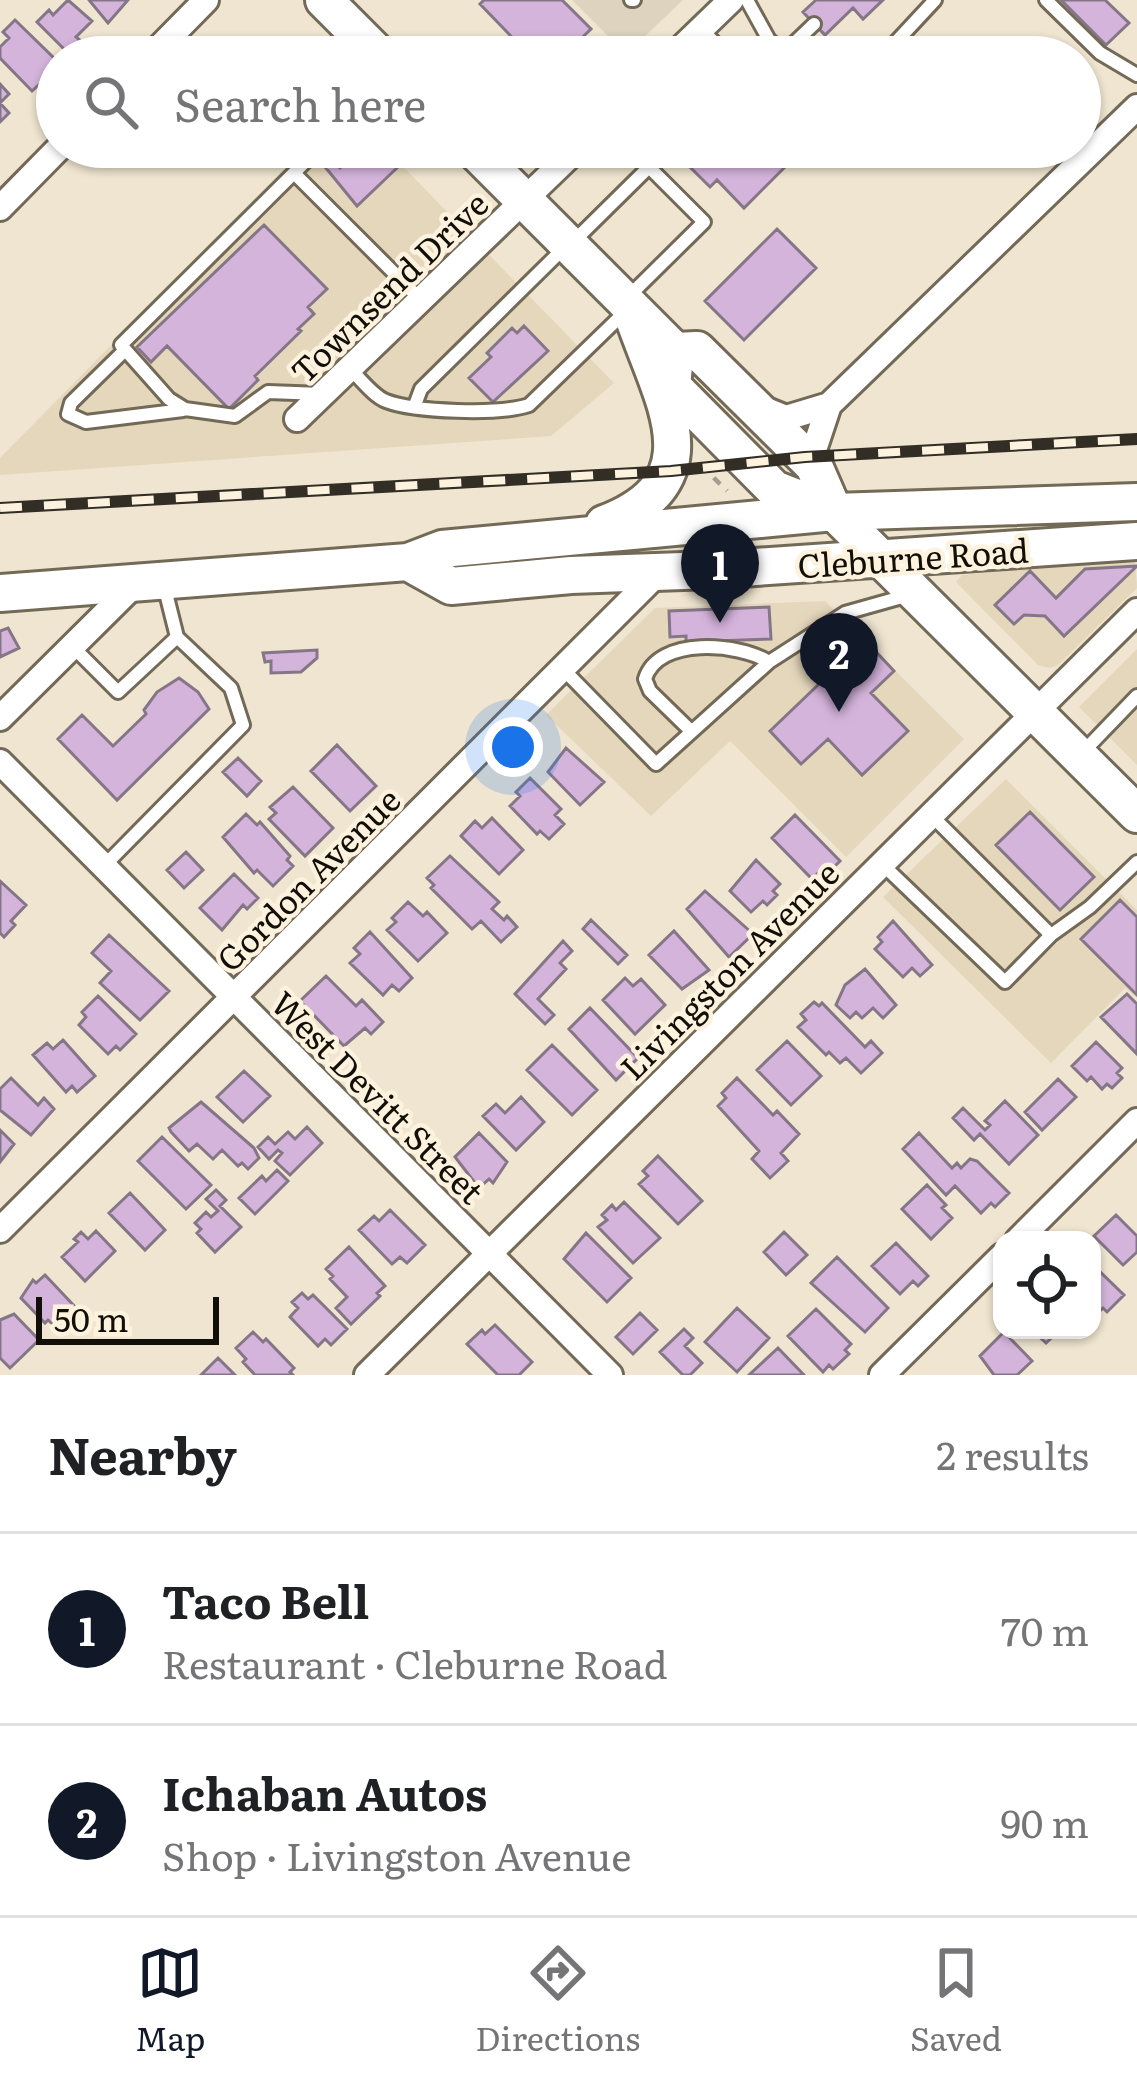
<!DOCTYPE html>
<html lang="en">
<head>
<meta charset="utf-8">
<style>
	body { margin:0; font-family:Literata,serif; background:#f6f6f6; color:#202124 }
	.controls { position:absolute; right:36px; bottom:36px; display:grid; overflow:hidden; border-radius:24px; box-shadow:0 3px 9px #0004 }
	.controls button { width:108px; height:108px; display:grid; place-items:center; padding:0; border:0; border-bottom:3px solid #e0e0e0; background:#fff; color:#202124; font:60px sans-serif }
	.scale { position:absolute; left:36px; bottom:30px; width:183px; box-sizing:border-box; padding-left:12px; border:6px solid #120e08; border-top:0; font-size:33px; line-height:42px; white-space:nowrap; color:#120e08; -webkit-text-stroke:9px #fcf2dd; paint-order:stroke }
	.you { position:absolute; left:513px; top:747px; width:42px; height:42px; margin:-30px; border:9px solid #fff; border-radius:50%; background:#1a73e8; box-shadow:0 0 0 18px #1a73e833 }
	.badge { display:grid; place-items:center; width:78px; height:78px; border-radius:50%; background:#111827; color:#fff; font-size:39px; font-weight:700 }
	.pin { position:absolute; translate:-50% -99px; filter:drop-shadow(0 3px 6px #0008) }
	.pin::after { content:''; position:absolute; top:63px; width:42px; height:36px; background:inherit; clip-path:polygon(0 0,100% 0,50% 100%) }
	.list { margin:0; padding:0; list-style:none }
	h2 { display:flex; justify-content:space-between; align-items:center; height:156px; margin:0; padding:0 48px; font-size:51px }
	h2 small { font-size:39px; font-weight:400; color:#757577 }
	.list li { display:grid; grid-template-columns:78px 1fr auto; gap:36px; align-items:center; box-sizing:border-box; height:192px; padding:0 48px; border-top:3px solid #e0e0e0 }
	.list b { display:block; font-size:45px; white-space:nowrap }
	.list p { margin:0; font-size:39px; white-space:nowrap; color:#757577 }
	.list em { font-size:39px; font-style:normal; color:#757577 }
	.icon { flex:none; width:66px; height:66px; fill:none; stroke:currentColor; stroke-width:2; stroke-linecap:round; stroke-linejoin:round }
	.map { position:relative; flex:none; width:1137px; height:1375px; overflow:hidden }
	.search { position:absolute; background:#fff; box-shadow:0 3px 9px #0004; left:36px; right:36px; top:36px; height:132px; display:flex; align-items:center; gap:30px; box-sizing:border-box; padding:0 42px; border-radius:66px; color:#757577; font-size:45px }
	.sheet { height:540px; background:#fff }
	nav { display:flex; justify-content:space-around; align-items:center; box-sizing:border-box; height:168px; border-top:3px solid #e0e0e0; background:#fff; font-size:33px; color:#757577 }
	nav a { display:grid; justify-items:center; gap:6px }
	nav .on { color:#111827 }
	.map>svg:first-child { display:block }
	.built { fill:#e5d7bc }
	.education { fill:#ddd3be }
	.building { fill:#d5b4dc; stroke:#847686; stroke-width:3 }
	.lines { fill:none; stroke-linecap:round; stroke-linejoin:round }
	.service-casing { stroke:#726957; stroke-width:18 }
	.minor-casing { stroke:#726957; stroke-width:30 }
	.secondary-casing { stroke:#726957; stroke-width:42 }
	.path { stroke:#a49c8c; stroke-width:4.5; stroke-dasharray:9 9; stroke-linecap:butt }
	.service { stroke:#fff; stroke-width:12 }
	.minor { stroke:#fff; stroke-width:24 }
	.secondary { stroke:#fff; stroke-width:36 }
	.rail-casing { stroke:#322d25; stroke-width:12 }
	.rail { stroke:#fcf2dd; stroke-width:8; stroke-dasharray:22; stroke-linecap:butt }
	.labels { text-anchor:middle; dominant-baseline:central; stroke-width:9; stroke-linejoin:round; paint-order:stroke }
	.street-label { font-size:33px; fill:#120e08; stroke:#fcf2dd }
</style>
</head>
<body>
<div class="map">
<svg width="1137" height="1375" viewBox="0 0 1137 1375">
	<rect width="100%" height="100%" fill="#efe5d0"/>
	<!-- built -->
	<path class="built" d="M306,147h78l230,236 -63,53 -551,39v-17z
		M1135,559l2,29 -79,77 -9,3 -11,-3 -82,-83 6,-7z
		M825,601l139,138 -118,118 -116,-116 -79,75 -105,-101 109,-107z
		M1137,649v116l-58,-58z
		M1006,779l131,131v88l-12,-10 -74,75 -168,-166z"/>
	<!-- education -->
	<path class="education" d="M572,0h111l-57,54z"/>
	<!-- building -->
	<path class="building" d="M68,0l24,21 -16,16 6,5 -13,12 -32,-32 12,-12 4,5z
		M89,0h39l-20,23z
		M562,0l29,29 -29,28h-31l-51,-53 4,-4z
		M816,0h67l-20,19 -10,-11 -28,27 -22,-23z
		M1061,0h44l24,23 -23,22z
		M15,20l42,41 -4,11 4,6 -11,11 -5,-6 -9,8 -32,-33v-11l9,-9 -6,-6z
		M0,84l9,10 -9,9 9,10 -9,9z
		M362,147h20l17,19 -42,40 -31,-38 7,-7 7,7z
		M685,147h103l8,9 -52,52 -27,-28 -7,7 -20,-20 8,-7z
		M264,225l63,64 -19,18 6,7 -16,15 3,2 -46,45 3,4 -29,29 -62,-63 -16,16 -14,-15z
		M777,229l39,39 -72,72 -39,-39z
		M524,326l24,25 -55,51 -24,-24 22,-21 -4,-4 25,-25 5,5z
		M1137,566l-73,70 -19,-20 -21,-1 -10,9 -19,-19 35,-34 26,27 29,-29z
		M769,607l2,32 -85,3v-6l-16,1 -1,-26z
		M8,628l11,20 -19,9v-26z
		M865,640l29,31 -23,22 37,38 -46,44 -34,-36 -27,25 -31,-33z
		M317,650v8l-16,14 -30,1v-12l-6,1 -2,-9z
		M179,678l19,14 11,17 -92,91 -59,-61 24,-24 31,31 33,-32 -2,-4 13,-18z
		M337,745l39,41 -26,25 -39,-40z
		M566,748l38,34 -24,23 -32,-33z
		M238,758l23,23 -14,15 -24,-24z
		M530,778l31,31 -6,6 9,9 -15,15 -9,-8 -3,3 -27,-28 10,-10 -4,-4z
		M293,787l40,41 -28,28 -36,-37 7,-6 -6,-6z
		M1030,812l64,65 -34,33 -64,-65z
		M246,814l11,11 3,-3 30,34 -3,4 6,6 -20,20 -16,-16 -3,3 -31,-36z
		M795,815l45,46 -12,12 -5,-5 -11,11 -40,-41z
		M492,818l31,32 -24,24 -38,-38 14,-15 7,7z
		M186,852l17,18 -19,18 -17,-18z
		M450,856l49,46 -7,7 12,11 3,-4 10,11 -16,15 -20,-21 -9,8 -41,-41 3,-3 -7,-7z
		M756,860l24,24 -7,7 4,4 -10,10 -4,-4 -12,11 -21,-21z
		M234,874l24,24 -11,11 -4,-4 -21,25 -22,-22z
		M0,881l26,24 -15,16 4,4 -11,12 -4,-4z
		M705,891l48,43 -24,23 -42,-48z
		M1120,900l17,17v78l-56,-56z
		M408,902l15,14 4,-4 20,21 -29,28 -31,-31 9,-8 -4,-4z
		M591,920l36,35 -9,9 -35,-35z
		M893,921l39,44 -12,11 -8,-8 -9,9 -28,-28 7,-7 -4,-5z
		M674,931l35,39 -27,19 -33,-34z
		M370,932l42,46 -13,13 -7,-6 -9,10 -33,-32 10,-9 -6,-6z
		M109,935l60,56 -29,29 -40,-37 11,-12 -19,-18z
		M563,941l9,10 -12,12 6,6 -28,30 16,16 -9,9 -30,-30z
		M865,969l31,36 -13,13 -10,-10 -11,10 -6,-6 -6,6 -14,-13 9,-20z
		M326,976l30,30 6,-6 21,22 -12,12 -6,-6 -21,18 -44,-45z
		M625,978l8,8 8,-7 24,26 -30,29 -32,-34z
		M1127,994l10,10v50l-36,-37z
		M98,996l38,38 -16,16 -4,-4 -8,8 -29,-29 7,-8 -4,-5z
		M814,1002l5,4 3,-3 43,44 6,-6 11,12 -21,20 -15,-15 -6,5 -11,-11 -3,3 -28,-28 8,-7 -5,-6z
		M590,1008l48,50 -22,22 -47,-51z
		M63,1040l32,36 -18,16 -5,-6 -6,6 -33,-37 14,-12 6,6z
		M787,1041l34,35 -30,29 -34,-35z
		M1096,1042l26,26 -5,5 5,5 -10,10 -5,-4 -5,5 -11,-12 -4,4 -15,-15z
		M552,1045l45,45 -25,25 -45,-45z
		M244,1071l26,25 -27,26 -26,-25z
		M11,1078l27,27 6,-7 10,11 -23,26 -31,-25v-21z
		M737,1078l36,37 4,-4 22,23 -18,19 7,8 -18,17 -18,-19 7,-8 -41,-45 8,-8 -4,-5z
		M1058,1079l18,18 -34,33 -17,-18z
		M521,1097l23,25 -28,28 -33,-34 13,-12 9,9z
		M1005,1101l33,34 -29,29 -29,-30 -6,6 -21,-22 10,-10 22,22 5,-5 -5,-4z
		M201,1102l53,46 5,10 -11,11 -6,-6 -4,3 -16,-16 -9,9 -16,-15 -8,7 -18,-19 -2,-4z
		M307,1127l15,16 -32,32 -15,-14 7,-8 -4,-3 -9,9 -11,-12 10,-10 7,7 13,-12 7,7z
		M0,1130l14,14 -14,18z
		M479,1133l28,29 -14,21 -4,-4 -10,9 -24,-31z
		M919,1133l33,35 5,-5 4,5 9,-9 7,2 32,32 -14,14 -4,-4 -10,10 -26,-27 -9,9 -43,-46z
		M162,1137l49,48 -25,24 -48,-48z
		M658,1156l44,45 -24,23 -39,-40 9,-8 -5,-5z
		M277,1170l11,11 -33,33 -16,-16 23,-22 4,5z
		M927,1185l19,20 -4,3 10,10 -21,21 -29,-30z
		M216,1190l10,10 -6,6 21,21 -26,25 -18,-19 4,-4 -6,-6 11,-11 5,5 7,-6 -12,-12z
		M130,1193l35,37 -20,20 -36,-37z
		M624,1202l36,36 -27,25 -35,-36 9,-7 -5,-5 10,-10 4,5z
		M390,1210l35,35 -18,18 -7,-6 -8,7 -33,-34 15,-14 5,5z
		M1116,1215l21,21v16l-14,13 -29,-29z
		M96,1231l19,20 -30,30 -23,-24 16,-15 -4,-3 7,-7 7,7z
		M784,1232l23,23 -21,20 -22,-23z
		M586,1233l45,45 -24,24 -43,-43z
		M896,1243l32,33 -10,10 -5,-5 -13,13 -28,-28z
		M349,1247l36,39 -8,7 3,3 -29,28 -15,-16 11,-11 -17,-18 3,-3 -7,-7z
		M837,1257l51,51 -23,24 -54,-49z
		M1092,1264l32,31 -17,17 -4,-4 -8,7 -3,-4z
		M45,1275l34,36 -20,19 -11,-10 -3,3 -24,-25 12,-18 3,3z
		M302,1293l6,6 5,-4 34,34 -16,16 -6,-6 -7,7 -28,-29 8,-9 -6,-6z
		M737,1308l32,30 -32,34 -32,-30z
		M816,1309l35,35 -6,6 4,4 -16,15 -4,-4 -6,7 -35,-36z
		M640,1313l17,17 -24,24 -17,-17z
		M14,1314l25,26 -29,28 -10,-10v-38z
		M495,1325l37,37 -13,13h-21l-31,-31 15,-14 3,4z
		M684,1329l9,9 -8,8 17,17 -12,12h-7l-23,-23z
		M1021,1330h39l-14,13 -13,-12 -6,5z
		M253,1332l10,10 3,-3 28,29 -4,4 3,3h-38l-12,-13 3,-3 -10,-11z
		M1004,1332l28,29 -15,14h-23l-14,-19z
		M778,1348l26,27h-55z
		M218,1358l17,17h-34z"/>
	<g class="lines">
		<!-- service casing -->
		<g class="service-casing">
			<path id="service" d="M631,0h3
				M747,0l22,40 11,9 10,-2 24,-23
				M1046,0l54,53 37,22
				M701,29l28,28
				M459,57h20
				M882,57l53,-57
				M320,147l-199,198 48,54 16,10 50,7 33,-24 54,2
				M294,173l126,126
				M573,242l76,-75
				M626,299l78,-77 -75,-75
				M123,352l-52,51 -3,11 18,8 97,-12
				M350,369c10,9 23,27 36,32 29,11 113,14 143,4l97,-94
				M415,405l6,-16 146,-144
				M73,647l45,45 59,-55
				M563,669l93,95 113,-102 76,-49 64,-18
				M691,731l-41,-40 -5,-12c13,-43 94,-36 124,-17
				M1084,751l53,-55
				M882,864l123,118 46,-47 -120,-120
				M104,866l139,-141 -12,-37 -54,-51 -13,-52
				M1051,935l39,-28 47,-45"/>
		</g>
		<!-- minor casing -->
		<g class="minor-casing">
			<path id="minor" d="M150,57l56,-57
				M672,57l59,-57
				M0,208l60,-61
				M764,409l22,9 43,-13
				M297,419l282,-272
				M814,466l1,-19 14,-42 308,-298
				M0,718l133,-132
				M0,762l610,613
				M0,1230l659,-658
				M1018,1240l119,-119
				M367,1375l770,-764
				M882,1375l120,-119"/>
		</g>
		<!-- secondary casing -->
		<g class="secondary-casing">
			<path id="secondary" d="M324,0l57,57
				M471,147l204,204 22,-1 117,116 20,46 303,302
				M674,366l-2,20 102,103 51,20
				M604,524c113,-43 58,-123 29,-208
				M408,562l43,24 120,-11 140,-5 426,-29
				M0,593l408,-31 34,-13 392,-37 303,-10"/>
		</g>
		<!-- path -->
		<path class="path" d="M701,465l26,26"/>
		<!-- service -->
		<use href="#service" class="service"/>
		<!-- minor -->
		<use href="#minor" class="minor"/>
		<!-- secondary -->
		<use href="#secondary" class="secondary"/>
		<!-- rail casing -->
		<g class="rail-casing">
			<path id="rail" d="M0,508l671,-37 134,-14 332,-18"/>
		</g>
		<!-- rail -->
		<use href="#rail" class="rail"/>
	</g>
	<g class="labels">
		<!-- street labels -->
		<g class="street-label">
			<text transform="translate(388 286) rotate(-44)">Townsend Drive</text>
			<text transform="translate(913 556) rotate(-4)">Cleburne Road</text>
			<text transform="translate(307 878) rotate(-45)">Gordon Avenue</text>
			<text transform="translate(728 969) rotate(-45)">Livingston Avenue</text>
			<text transform="translate(379 1096) rotate(45)">West Devitt Street</text>
		</g>
	</g>
</svg>
<div class="controls">
<button><svg class="icon" aria-label="locate" viewBox="0 0 24 24"><circle cx="12" cy="12" r="6"/><path d="M12 2v4M12 18v4M2 12h4M18 12h4"/></svg></button>
</div>
<div class="scale">50 m</div>
<div class="you"></div>
<div class="pin badge" style="left:720px;top:623px">1</div>
<div class="pin badge" style="left:839px;top:712px">2</div>
<div class="search"><svg class="icon" aria-label="search" viewBox="0 0 24 24"><circle cx="10" cy="10" r="6"/><path d="M15 15l6 6"/></svg>Search here</div>
</div>
<section class="sheet">
<h2>Nearby<small>2 results</small></h2>
<ul class="list">
<li><span class="badge">1</span><div><b>Taco Bell</b><p>Restaurant · Cleburne Road</p></div><em>70 m</em></li>
<li><span class="badge">2</span><div><b>Ichaban Autos</b><p>Shop · Livingston Avenue</p></div><em>90 m</em></li>
</ul>
</section>
<nav>
<a class="on"><svg class="icon" aria-label="map" viewBox="0 0 24 24"><path d="M3 6l6-2 6 2 6-2v14l-6 2-6-2-6 2zM9 4v14M15 6v14"/></svg>Map</a>
<a><svg class="icon" aria-label="directions" viewBox="0 0 24 24"><path d="M12 3l9 9-9 9-9-9zM9 14v-3h6M13 9l2 2-2 2"/></svg>Directions</a>
<a><svg class="icon" aria-label="saved" viewBox="0 0 24 24"><path d="M7 4h10v16l-5-4-5 4z"/></svg>Saved</a>
</nav>
</body>
</html>
